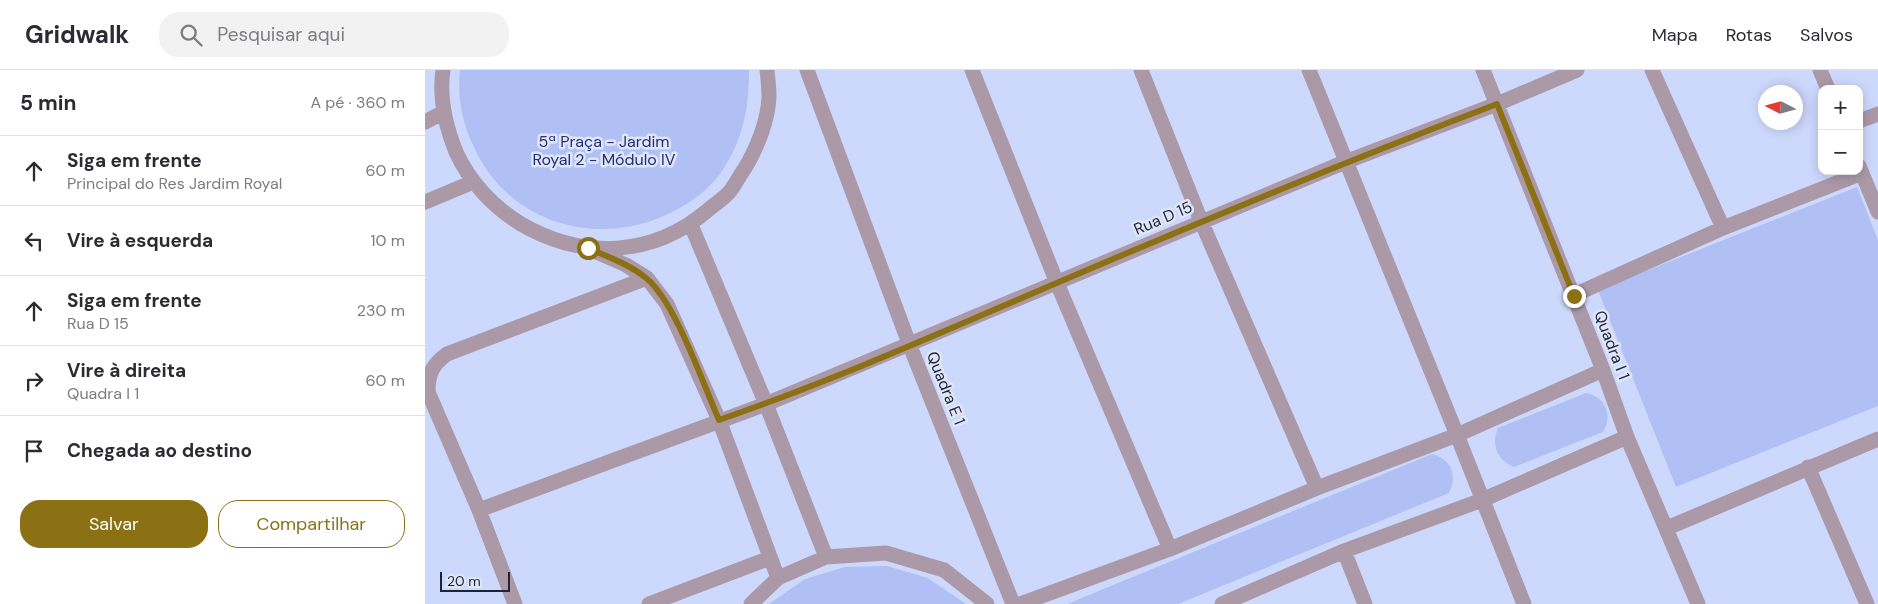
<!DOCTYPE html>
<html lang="pt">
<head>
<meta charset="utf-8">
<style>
	body { margin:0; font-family:"DM Sans",sans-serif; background:#f2f2f3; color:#2b2b33 }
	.controls { position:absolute; right:15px; top:15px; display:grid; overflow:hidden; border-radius:10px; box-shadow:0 2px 12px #0003 }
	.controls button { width:45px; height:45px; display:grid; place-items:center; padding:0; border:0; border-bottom:1px solid #e1e1e2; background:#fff; color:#2b2b33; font:25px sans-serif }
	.compass { position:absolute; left:1333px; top:15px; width:45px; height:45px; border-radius:50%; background:#fff; box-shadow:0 2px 12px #0003; rotate:276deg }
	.scale { position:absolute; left:15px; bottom:12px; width:70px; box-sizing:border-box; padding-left:5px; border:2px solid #1f2435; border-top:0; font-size:14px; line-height:18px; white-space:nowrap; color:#1f2435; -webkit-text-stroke:4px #e0e6f9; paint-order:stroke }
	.stop { position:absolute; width:15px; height:15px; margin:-11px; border:4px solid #8b7113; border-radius:50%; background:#fff }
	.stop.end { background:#8b7113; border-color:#fff; box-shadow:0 1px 5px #0008 }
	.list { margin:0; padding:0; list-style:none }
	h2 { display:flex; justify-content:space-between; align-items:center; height:65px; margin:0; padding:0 20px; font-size:21px }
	h2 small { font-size:16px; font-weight:400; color:#7c7c81 }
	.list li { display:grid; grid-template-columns:32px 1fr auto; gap:15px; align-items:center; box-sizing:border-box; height:70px; padding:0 20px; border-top:1px solid #e1e1e2 }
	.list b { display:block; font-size:19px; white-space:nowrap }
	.list p { margin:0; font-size:16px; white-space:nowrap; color:#7c7c81 }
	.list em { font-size:16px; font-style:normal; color:#7c7c81 }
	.actions { display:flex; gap:10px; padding:15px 20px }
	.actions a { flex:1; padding:11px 0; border:1px solid #8b7113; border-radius:20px; text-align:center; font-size:18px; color:#8b7113 }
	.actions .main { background:#8b7113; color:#fff }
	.icon { flex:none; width:28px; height:28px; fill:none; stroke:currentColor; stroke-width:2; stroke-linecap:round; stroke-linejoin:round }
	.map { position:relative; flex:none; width:1453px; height:534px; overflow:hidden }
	header { display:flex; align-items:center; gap:30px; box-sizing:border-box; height:70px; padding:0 25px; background:#fff; border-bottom:1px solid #e1e1e2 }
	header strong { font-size:24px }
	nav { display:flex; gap:28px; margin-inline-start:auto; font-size:18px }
	.search { width:350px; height:45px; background:#f2f2f3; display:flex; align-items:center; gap:12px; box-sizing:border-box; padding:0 18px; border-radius:20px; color:#7c7c81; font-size:19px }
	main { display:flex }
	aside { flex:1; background:#fff }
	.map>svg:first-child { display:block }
	.green { fill:#b0c0f4 }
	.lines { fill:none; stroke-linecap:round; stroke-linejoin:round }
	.street { stroke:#ab99a8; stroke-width:15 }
	.route { stroke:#8b7113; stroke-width:6 }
	.labels { text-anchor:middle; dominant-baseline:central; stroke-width:5; stroke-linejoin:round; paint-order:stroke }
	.park-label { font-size:16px; fill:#202c73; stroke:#e0e6f9 }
	.street-label { font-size:16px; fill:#1f2435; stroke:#e0e6f9 }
</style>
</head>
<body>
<header>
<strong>Gridwalk</strong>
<div class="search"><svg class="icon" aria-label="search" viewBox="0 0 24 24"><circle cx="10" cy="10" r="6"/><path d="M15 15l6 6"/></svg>Pesquisar aqui</div>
<nav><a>Mapa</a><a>Rotas</a><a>Salvos</a></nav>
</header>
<main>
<aside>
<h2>5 min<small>A pé · 360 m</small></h2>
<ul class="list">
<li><svg class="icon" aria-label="ahead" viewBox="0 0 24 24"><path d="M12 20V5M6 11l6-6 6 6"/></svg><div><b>Siga em frente</b><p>Principal do Res Jardim Royal</p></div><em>60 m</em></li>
<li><svg class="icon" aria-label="left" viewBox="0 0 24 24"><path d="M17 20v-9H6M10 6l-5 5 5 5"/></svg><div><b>Vire à esquerda</b></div><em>10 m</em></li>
<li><svg class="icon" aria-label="ahead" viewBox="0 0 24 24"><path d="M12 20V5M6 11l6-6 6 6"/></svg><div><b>Siga em frente</b><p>Rua D 15</p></div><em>230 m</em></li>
<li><svg class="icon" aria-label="right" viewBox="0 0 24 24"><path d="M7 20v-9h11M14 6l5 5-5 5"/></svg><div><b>Vire à direita</b><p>Quadra I 1</p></div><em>60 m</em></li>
<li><svg class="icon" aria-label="arrive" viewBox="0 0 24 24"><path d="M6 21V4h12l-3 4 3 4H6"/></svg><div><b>Chegada ao destino</b></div></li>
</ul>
<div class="actions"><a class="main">Salvar</a><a>Compartilhar</a></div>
</aside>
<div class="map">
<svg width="1453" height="534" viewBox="0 0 1453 534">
	<rect width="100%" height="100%" fill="#cdd8fd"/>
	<!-- green -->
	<path class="green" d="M35,0h289c0,39 -6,71 -29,104 -11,15 -28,28 -44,36 -73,40 -167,16 -202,-63 -12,-24 -17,-50 -14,-77z
		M1432,117l21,53v166l-202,81 -78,-197z
		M1161,323c20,4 27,22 17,39l-89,35c-17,-7 -23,-22 -16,-39z
		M1007,384c19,5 26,21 17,39l-271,111h-111z
		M462,496l41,12 38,26h-197l36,-25 40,-12z"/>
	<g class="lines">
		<!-- street -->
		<path class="street" d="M18,0c-4,27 3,57 13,82 13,29 37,55 65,72 62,36 132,33 187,-14 7,-6 17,-12 23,-20 5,-7 9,-15 14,-22 12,-20 23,-47 24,-71 0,-9 -1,-18 -2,-27
			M382,0l103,276 103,258
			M547,0l85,213 113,266
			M716,0l60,151 116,267
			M884,0l148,365 67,169
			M1058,0l120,300 24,67 71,167
			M1227,0l71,158
			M1395,0l8,19
			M1434,51l19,-7
			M0,52l19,-10
			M1434,96l19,46
			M0,132l48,-20
			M266,155l75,179 60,153
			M169,181l32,14 21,13 20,26 52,116 59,158
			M1149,225l149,-67 139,-55
			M1383,397l59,137
			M54,440l287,-106 579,-242 152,-58 80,-34
			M1242,458l211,-89
			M919,481l21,53
			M90,534l-36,-94 -51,-118c0,-18 4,-27 19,-38l200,-76
			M224,534l121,-46
			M326,534l27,-26 48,-21 60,-4 58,17 43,34
			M595,534l150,-55 147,-61 140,-53 146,-65
			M797,534l122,-53 138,-51 145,-63"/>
	</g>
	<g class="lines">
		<!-- route -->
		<path class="route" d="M163,178c20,9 41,16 58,30 29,23 57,106 73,142 116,-40 228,-90 340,-138 145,-62 291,-122 438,-178l77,192"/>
	</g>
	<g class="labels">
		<!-- park labels -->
		<g class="park-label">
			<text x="179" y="71">5ª Praça - Jardim<tspan x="179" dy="18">Royal 2 - Módulo IV</tspan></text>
		</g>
		<!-- street labels -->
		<g class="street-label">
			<text transform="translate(738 148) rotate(-23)">Rua D 15</text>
			<text transform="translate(1187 275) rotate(69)">Quadra I 1</text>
			<text transform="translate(521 318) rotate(68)">Quadra E 1</text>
		</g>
	</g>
</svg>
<div class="controls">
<button>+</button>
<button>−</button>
</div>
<svg class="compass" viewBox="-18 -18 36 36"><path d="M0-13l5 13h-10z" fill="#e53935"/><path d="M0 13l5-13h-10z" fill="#7c7c81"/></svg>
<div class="scale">20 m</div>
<div class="stop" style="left:163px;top:178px"></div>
<div class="stop end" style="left:1149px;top:226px"></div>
</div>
</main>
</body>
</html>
